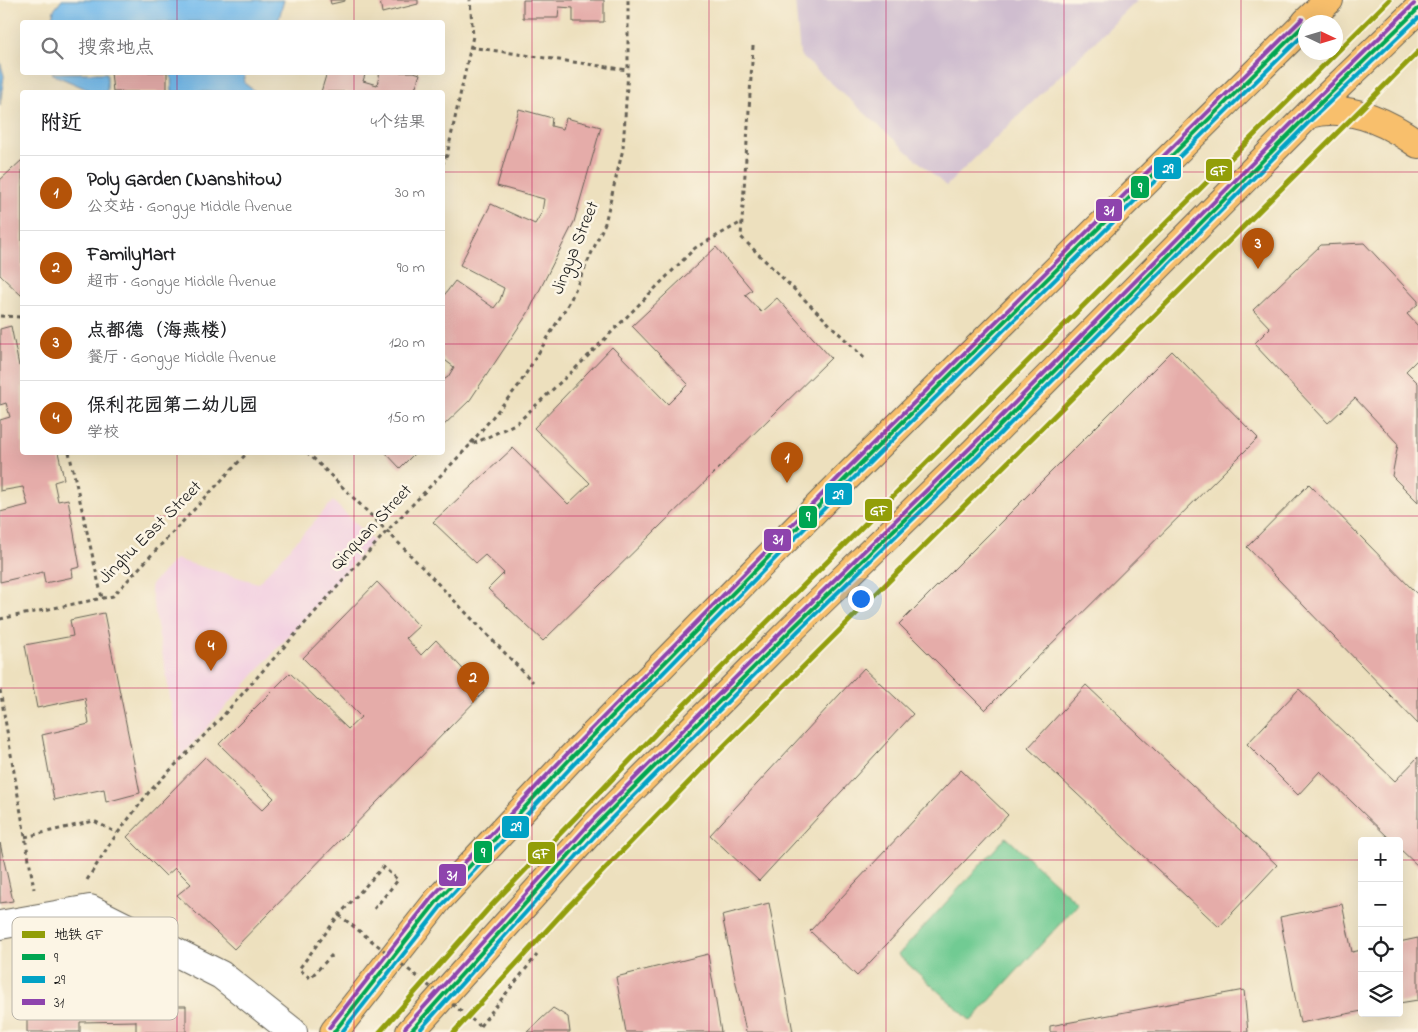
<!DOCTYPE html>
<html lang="zh">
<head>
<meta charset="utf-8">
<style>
	body { margin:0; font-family:"Indie Flower","LXGW WenKai TC",sans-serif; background:#f6f6f6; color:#202124 }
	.controls { position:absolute; right:15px; bottom:15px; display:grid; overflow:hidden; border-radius:5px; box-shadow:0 5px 20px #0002 }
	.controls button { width:45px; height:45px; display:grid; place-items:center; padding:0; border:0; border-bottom:1px solid #e0e0e0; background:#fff; color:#202124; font:25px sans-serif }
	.compass { position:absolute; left:1298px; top:15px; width:45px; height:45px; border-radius:50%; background:#fff; box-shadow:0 5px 20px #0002; rotate:94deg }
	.you { position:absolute; left:860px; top:598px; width:18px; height:18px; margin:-12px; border:4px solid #fff; border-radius:50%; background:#1a73e8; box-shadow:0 0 0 8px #1a73e833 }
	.badge { display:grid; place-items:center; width:32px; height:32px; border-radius:50%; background:#b45309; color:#fff; font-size:16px; font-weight:700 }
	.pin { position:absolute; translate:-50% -41px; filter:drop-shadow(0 1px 2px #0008) }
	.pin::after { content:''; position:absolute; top:26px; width:18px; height:15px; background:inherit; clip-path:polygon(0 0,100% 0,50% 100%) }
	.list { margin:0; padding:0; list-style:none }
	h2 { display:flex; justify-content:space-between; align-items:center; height:65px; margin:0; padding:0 20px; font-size:21px }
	h2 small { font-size:16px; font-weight:400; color:#757577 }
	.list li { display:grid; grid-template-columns:32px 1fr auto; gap:15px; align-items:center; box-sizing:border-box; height:75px; padding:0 20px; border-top:1px solid #e0e0e0 }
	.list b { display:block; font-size:19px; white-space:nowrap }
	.list p { margin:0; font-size:16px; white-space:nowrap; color:#757577 }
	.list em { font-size:16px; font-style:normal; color:#757577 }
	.icon { flex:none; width:28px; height:28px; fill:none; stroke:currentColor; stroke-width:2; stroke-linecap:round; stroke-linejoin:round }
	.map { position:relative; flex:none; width:1418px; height:1032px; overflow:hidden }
	.search { position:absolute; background:#fff; box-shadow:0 5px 20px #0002; left:20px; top:20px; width:425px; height:55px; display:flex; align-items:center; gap:12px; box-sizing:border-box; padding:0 18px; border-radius:5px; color:#757577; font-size:19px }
	.panel { position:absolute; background:#fff; box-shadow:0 5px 20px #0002; left:20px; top:90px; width:425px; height:365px; border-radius:5px }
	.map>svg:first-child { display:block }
	.built { fill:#f2cfe1 }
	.industrial { fill:#cfbdcf }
	.green { fill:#71cb93; stroke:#467458 }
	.water { fill:#75bbec; stroke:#486c84 }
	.building { fill:#e5aca9 }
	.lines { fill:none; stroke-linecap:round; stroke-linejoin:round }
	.minor-casing { stroke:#656155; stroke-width:30 }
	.major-casing { stroke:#656155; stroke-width:30 }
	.path { stroke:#656155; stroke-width:3; stroke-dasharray:4 4; stroke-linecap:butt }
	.minor { stroke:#fff; stroke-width:28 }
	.major { stroke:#f8bf6c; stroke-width:28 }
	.path-bridge { stroke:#656155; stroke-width:3; stroke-dasharray:4 4; stroke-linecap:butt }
	.bus-1-casing { stroke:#fcf5e5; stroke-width:8 }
	.bus-2-casing { stroke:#fcf5e5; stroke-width:8 }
	.bus-3-casing { stroke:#fcf5e5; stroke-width:8 }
	.bus-1 { stroke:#00a651; stroke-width:4 }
	.bus-2 { stroke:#01a2c5; stroke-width:4 }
	.bus-3 { stroke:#8e44ad; stroke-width:4 }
	.metro-1-casing { stroke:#fcf5e5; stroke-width:9 }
	.metro-1 { stroke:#929e08; stroke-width:5 }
	.grid { fill:none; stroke:#c2185b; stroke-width:1; stroke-opacity:0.55 }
	.labels { text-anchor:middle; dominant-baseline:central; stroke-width:5; stroke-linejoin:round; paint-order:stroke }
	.street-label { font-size:18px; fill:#1c1c1c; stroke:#fcf5e5 }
	.key { fill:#fcf5e5; stroke:#b9b4a9; stroke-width:1 }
	.key-label { font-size:14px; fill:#1c1c1c }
	.line-badge { stroke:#fcf5e5; stroke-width:2 }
	.badge-label { font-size:14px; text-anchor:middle; font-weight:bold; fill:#fff }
</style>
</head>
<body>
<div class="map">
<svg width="1418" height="1032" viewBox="0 0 1418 1032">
	<rect width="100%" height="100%" fill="#fcf5e5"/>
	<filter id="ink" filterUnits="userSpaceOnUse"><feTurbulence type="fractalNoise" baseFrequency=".02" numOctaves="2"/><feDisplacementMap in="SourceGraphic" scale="10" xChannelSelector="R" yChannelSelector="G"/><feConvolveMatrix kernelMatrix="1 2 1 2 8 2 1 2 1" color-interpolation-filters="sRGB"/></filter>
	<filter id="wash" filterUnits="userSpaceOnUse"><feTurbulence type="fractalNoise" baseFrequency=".0096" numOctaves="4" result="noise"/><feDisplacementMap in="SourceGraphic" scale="20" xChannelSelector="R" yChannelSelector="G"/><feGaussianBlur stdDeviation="1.12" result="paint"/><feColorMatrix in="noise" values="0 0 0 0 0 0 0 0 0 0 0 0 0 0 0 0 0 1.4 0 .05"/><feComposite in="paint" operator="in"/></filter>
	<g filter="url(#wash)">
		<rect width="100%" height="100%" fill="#ede0be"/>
		<!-- built -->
		<path class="built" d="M333,501l40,40 -192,216 -31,-171 25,-27 83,24z"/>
		<!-- industrial -->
		<path class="industrial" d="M795,0h343l-192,186 -146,-131z"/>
		<!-- green -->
		<path class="green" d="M1006,837l72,67 -107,117 -73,-66z"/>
		<!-- water -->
		<path class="water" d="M62,0h222l-6,22h-227l3,-12z
			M0,61l4,15 -4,29z
			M52,73h55v18l-1,1h-12l-40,-17z
			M171,73h74l-1,10 12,9h-84z"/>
		<g id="blocks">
			<!-- building -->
			<path class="building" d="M330,0h15v1l-14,3z
				M380,0h38v4l-36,9z
				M523,0h81v22h-31v-14l-14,-1 -1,11h-35z
				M111,72h56v20h-54z
				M327,72h39l-3,9 14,4 3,-13h34l6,2 -6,18h-93z
				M519,109l33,9 -1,8 12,3 3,-11 35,9 -27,95 -46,91 -58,87 -28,27v-46l6,-4 6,-10 -12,-9v-60l13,-17 39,27 6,-8 4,-12 -44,-23 31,-61 44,20 7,-12 2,-13 -47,-13z
				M22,160v136l-22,-21v-95z
				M1364,243l54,58v3l-11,10 11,12v33l-12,12 12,12v119l-26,-26 6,-32 -43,-46 -27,25 -74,-79 16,-16 -17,-18 68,-65z
				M716,247l36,43 -7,5 16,17 16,-14 54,60 -288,283 -55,-52 16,-16 -19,-18 -9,8 -43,-41 80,-74 55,56 22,-21 -56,-55 78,-81 56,57 20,-20 -56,-58z
				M11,326l8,40 3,-1v87h36l6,27 -10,3 4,19 10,-2 12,68 -8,2 1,8 -28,6 -2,-11 -43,10v-70l28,-7 -5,-18 -23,4v-71l10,-3 -4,-14 -6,2v-76z
				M1172,351l86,87 -273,272 -86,-86z
				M385,452h31l-16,16z
				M1309,484l109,111v129l-171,-177z
				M377,582l42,44 -13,12 15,17 15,-15 48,52 -250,257 -57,-54 14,-11 -16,-16 -9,8 -39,-39 78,-80 57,53 12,-12 -55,-54 71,-71 58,56 13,-12 -58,-59z
				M104,613l36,180 -34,9 -2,-13 -50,11 -12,-65 47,-11 -4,-26 -48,10 -12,-63 48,-9 -3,-16z
				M864,668l49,46 -154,167 -49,-46z
				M1086,685l191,180 -58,62 -191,-179z
				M1299,689l96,92 23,-24v109l-19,-18v-7h-7l-72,-70 -22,24 -51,-51z
				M961,770l47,45 -151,161 -47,-45z
				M0,843l13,58 -13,2z
				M769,903l24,129h-47l-24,-117z
				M1342,904l10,48 10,-2v61l-62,12 -20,-106z
				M1418,938v62l-19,3v-61z
				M708,954l13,78h-95l-10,-55z
				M46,970l114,1v35h26v26h-50v-11l-56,1v10h-53v-19h17z
				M1244,990l4,42h-198v-6z
				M553,1008l15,9 2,15h-43z"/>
		</g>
	</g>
	<g filter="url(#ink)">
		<use href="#blocks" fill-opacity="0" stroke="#656155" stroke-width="1"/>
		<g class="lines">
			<!-- minor casing -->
			<g class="minor-casing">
				<path id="minor" d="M0,925l90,-16 131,66 72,57"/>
			</g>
			<!-- major casing -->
			<g class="major-casing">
				<path id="major" d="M1306,22l23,-22
					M1309,114c39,-11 77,7 109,30
					M334,1032l104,-132 132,-141 280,-285 456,-451
					M410,1032l186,-207 198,-198 181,-176 334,-337 109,-105"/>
			</g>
			<!-- path -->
			<path class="path" d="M753,46l-12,191 125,123
				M470,47l158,23
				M442,165l5,-10 26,-119 -3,-36
				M0,316l22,1
				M471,443l48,-58 51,-84 35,-78 18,-74 5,-79v-70
				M69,452l33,146
				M307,452l80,79 146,151
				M0,619l113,-23 135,-144
				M0,690l34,199
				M25,837l69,-16 23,12
				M87,880l24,-38 38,-50 71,-73 167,-188 82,-85 48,-23 64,-60 114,-115 47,-26
				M332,955l-22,23 -11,-9 40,-54 44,-48 15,13 -24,29
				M480,1026l57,-71"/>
			<!-- minor -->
			<use href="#minor" class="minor"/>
			<!-- major -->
			<use href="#major" class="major"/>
			<!-- path-bridge -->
			<path class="path-bridge" d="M339,915l141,111"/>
			<!-- bus-1 casing -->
			<g class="bus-1-casing">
				<path id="bus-1" d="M334,1032l104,-132 132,-141 280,-285 456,-451
					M410,1032l186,-207 198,-198 181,-176 334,-337 109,-105"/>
			</g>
			<!-- bus-2 casing -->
			<g class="bus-2-casing">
				<path id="bus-2" d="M342,1032l101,-128 132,-141 279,-285 452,-446
					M418,1032l183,-203 197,-198 181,-176 334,-337 105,-100"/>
			</g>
			<!-- bus-3 casing -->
			<g class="bus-3-casing">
				<path id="bus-3" d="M329,1028l104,-132 133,-141 280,-285 456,-451
					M405,1028l187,-207 198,-198 181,-176 334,-337 109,-106"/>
			</g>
			<!-- bus-1 -->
			<use href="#bus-1" class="bus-1"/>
			<!-- bus-2 -->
			<use href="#bus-2" class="bus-2"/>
			<!-- bus-3 -->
			<use href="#bus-3" class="bus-3"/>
			<!-- metro-1 casing -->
			<g class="metro-1-casing">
				<path id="metro-1" d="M380,1032l109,-124 171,-179 729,-729
					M454,1032l114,-125 150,-155 700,-700"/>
			</g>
			<!-- metro-1 -->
			<use href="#metro-1" class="metro-1"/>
		</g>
	</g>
	<!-- grid -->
	<path class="grid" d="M177,0v22M354,0v22M532,0v1032M709,0v1032M886,0v1032M1064,0v1032M1241,0v1032M177,72v20M354,72v20M0,172h22M442,172h976M0,344h22M442,344h976M177,452v580M354,452v580M0,516h1418M0,688h1418M0,860h1362M1399,860h19"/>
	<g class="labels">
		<!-- street labels -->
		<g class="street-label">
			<text transform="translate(576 248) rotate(-68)">Jingya Street</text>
			<text transform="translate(372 528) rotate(-47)">Qinquan Street</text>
			<text transform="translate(151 533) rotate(-45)">Jinghu East Street</text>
		</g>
	</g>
	<!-- legend -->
	<rect x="12" y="917" width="166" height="103" rx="8" class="key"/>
	<rect x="22" y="931" width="23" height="7" fill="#929e08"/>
	<rect x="22" y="954" width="23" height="6" fill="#00a651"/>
	<rect x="22" y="976" width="23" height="7" fill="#01a2c5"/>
	<rect x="22" y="999" width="23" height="6" fill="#8e44ad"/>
	<g class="key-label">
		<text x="54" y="939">地铁 GF</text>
		<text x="54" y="962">9</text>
		<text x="54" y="984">29</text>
		<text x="54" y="1007">31</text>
	</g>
	<g class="line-badge">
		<rect x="1153" y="156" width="29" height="24" rx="5" fill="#01a2c5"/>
		<rect x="1205" y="158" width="28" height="24" rx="5" fill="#929e08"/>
		<rect x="1130" y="175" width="20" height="24" rx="5" fill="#00a651"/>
		<rect x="1095" y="198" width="28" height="24" rx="5" fill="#8e44ad"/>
		<rect x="824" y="482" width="29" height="24" rx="5" fill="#01a2c5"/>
		<rect x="864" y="498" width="29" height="24" rx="5" fill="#929e08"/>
		<rect x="798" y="505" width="20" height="24" rx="5" fill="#00a651"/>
		<rect x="763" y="528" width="29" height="24" rx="5" fill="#8e44ad"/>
		<rect x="501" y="815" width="29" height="24" rx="5" fill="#01a2c5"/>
		<rect x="473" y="840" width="20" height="24" rx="5" fill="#00a651"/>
		<rect x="527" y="841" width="29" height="24" rx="5" fill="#929e08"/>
		<rect x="438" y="863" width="29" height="24" rx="5" fill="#8e44ad"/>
	</g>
	<g class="badge-label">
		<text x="1168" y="173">29</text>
		<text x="1219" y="175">GF</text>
		<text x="1140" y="192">9</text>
		<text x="1109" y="215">31</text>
		<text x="838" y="499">29</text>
		<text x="879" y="515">GF</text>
		<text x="808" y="521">9</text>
		<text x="778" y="544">31</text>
		<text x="516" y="831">29</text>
		<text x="483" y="857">9</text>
		<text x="541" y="858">GF</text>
		<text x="452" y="880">31</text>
	</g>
</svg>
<div class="controls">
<button>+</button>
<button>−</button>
<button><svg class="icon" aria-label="locate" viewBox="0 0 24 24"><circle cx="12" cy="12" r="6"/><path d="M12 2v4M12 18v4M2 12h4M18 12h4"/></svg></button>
<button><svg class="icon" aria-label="layers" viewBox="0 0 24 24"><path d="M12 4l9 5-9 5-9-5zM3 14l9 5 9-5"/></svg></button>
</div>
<svg class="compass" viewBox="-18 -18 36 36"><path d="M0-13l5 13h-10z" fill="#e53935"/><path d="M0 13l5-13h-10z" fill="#757577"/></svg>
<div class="you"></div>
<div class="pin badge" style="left:787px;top:483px">1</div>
<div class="pin badge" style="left:473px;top:703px">2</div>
<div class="pin badge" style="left:1258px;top:269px">3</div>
<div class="pin badge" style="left:211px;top:671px">4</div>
<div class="search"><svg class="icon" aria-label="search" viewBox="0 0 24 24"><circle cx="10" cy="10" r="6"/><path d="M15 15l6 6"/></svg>搜索地点</div>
<section class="panel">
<h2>附近<small>4个结果</small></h2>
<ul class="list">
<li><span class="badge">1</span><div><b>Poly Garden (Nanshitou)</b><p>公交站 · Gongye Middle Avenue</p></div><em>30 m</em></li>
<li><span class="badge">2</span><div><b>FamilyMart</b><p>超市 · Gongye Middle Avenue</p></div><em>90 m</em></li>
<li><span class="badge">3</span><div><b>点都德（海燕楼）</b><p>餐厅 · Gongye Middle Avenue</p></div><em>120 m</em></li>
<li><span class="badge">4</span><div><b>保利花园第二幼儿园</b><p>学校</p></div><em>150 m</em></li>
</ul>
</section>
</div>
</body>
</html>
